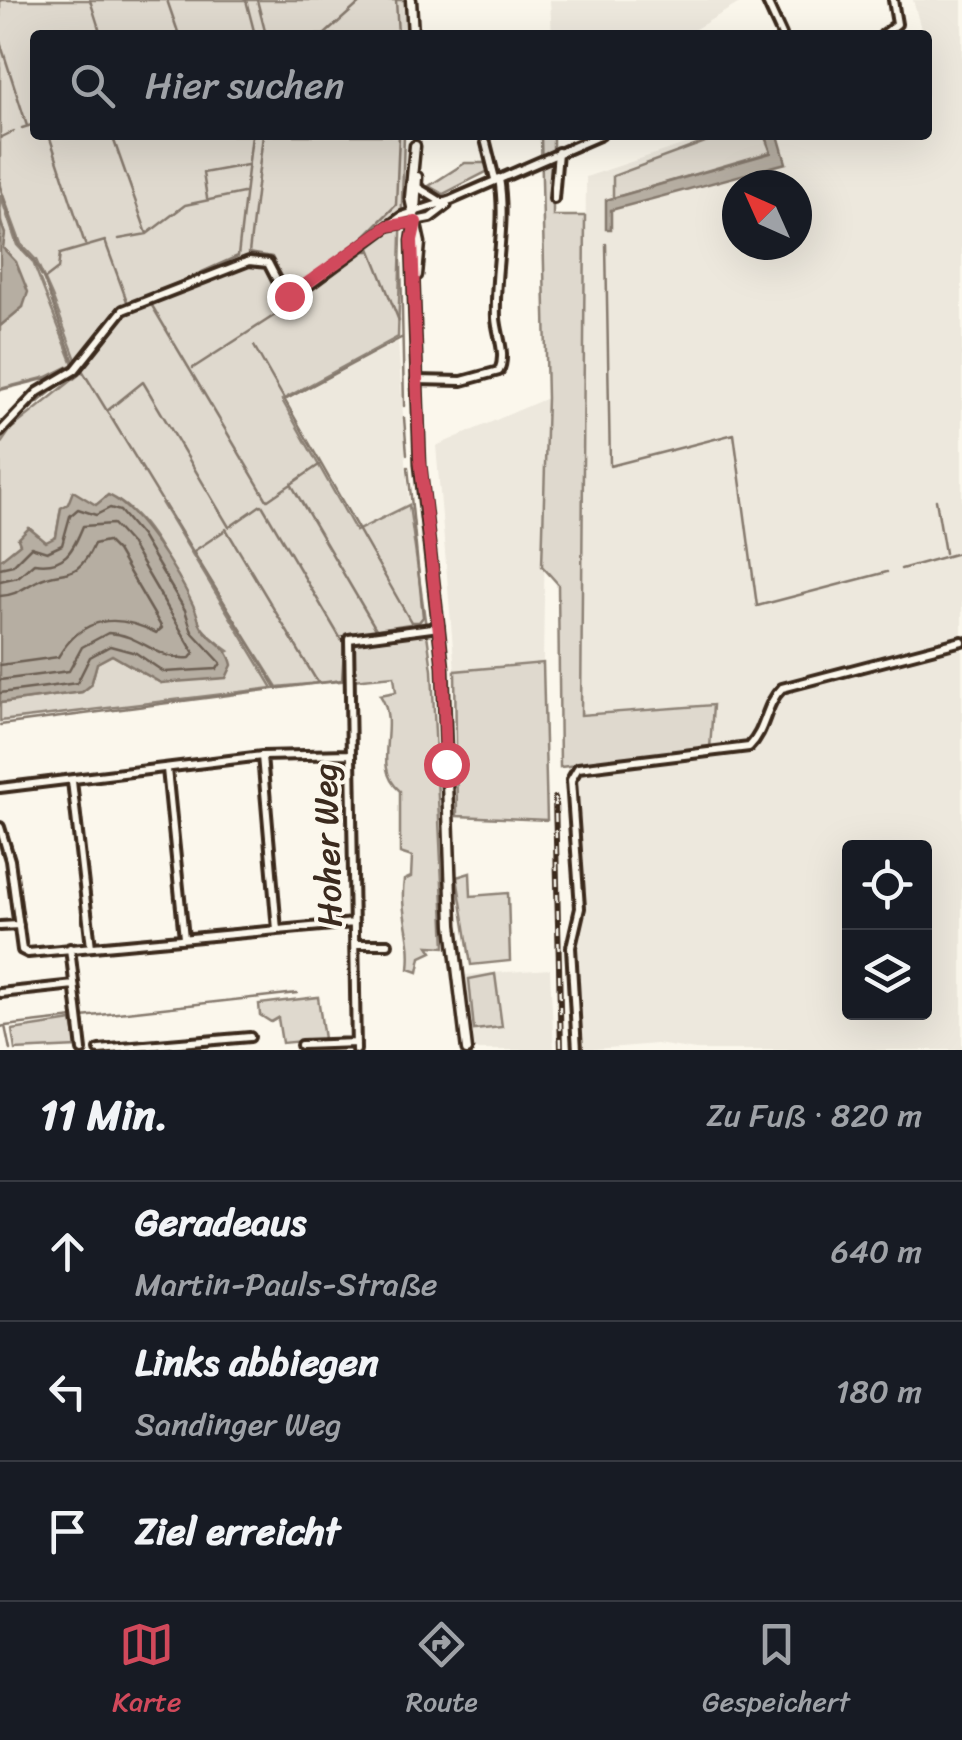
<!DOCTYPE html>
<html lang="de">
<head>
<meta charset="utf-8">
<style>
	body { margin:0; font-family:Sriracha,sans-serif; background:#20242c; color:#f1f3f6 }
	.controls { position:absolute; right:30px; bottom:30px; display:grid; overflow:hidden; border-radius:10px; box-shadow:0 10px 40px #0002 }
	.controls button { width:90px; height:90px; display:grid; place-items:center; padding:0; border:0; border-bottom:2px solid #363941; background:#171b24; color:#f1f3f6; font:50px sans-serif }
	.compass { position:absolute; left:722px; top:170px; width:90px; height:90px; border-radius:50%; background:#171b24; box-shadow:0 10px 40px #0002; rotate:315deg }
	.stop { position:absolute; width:30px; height:30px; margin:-22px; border:8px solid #d1495b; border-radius:50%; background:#fff }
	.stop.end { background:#d1495b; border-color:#fff; box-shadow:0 2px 10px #0008 }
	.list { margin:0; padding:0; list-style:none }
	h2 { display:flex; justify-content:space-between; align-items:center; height:130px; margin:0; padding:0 40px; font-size:42px }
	h2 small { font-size:32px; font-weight:400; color:#9ea1a6 }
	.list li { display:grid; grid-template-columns:65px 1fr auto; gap:30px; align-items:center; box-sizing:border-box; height:140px; padding:0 40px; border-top:2px solid #363941 }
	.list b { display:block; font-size:38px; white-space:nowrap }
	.list p { margin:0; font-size:32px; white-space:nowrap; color:#9ea1a6 }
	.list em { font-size:32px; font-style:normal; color:#9ea1a6 }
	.icon { flex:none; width:55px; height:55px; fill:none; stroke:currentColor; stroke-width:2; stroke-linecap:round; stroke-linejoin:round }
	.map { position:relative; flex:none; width:962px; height:1050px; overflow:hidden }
	.search { position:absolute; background:#171b24; box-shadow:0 10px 40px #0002; left:30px; right:30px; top:30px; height:110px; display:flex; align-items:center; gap:25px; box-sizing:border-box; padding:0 35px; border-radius:10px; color:#9ea1a6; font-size:38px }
	.sheet { height:550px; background:#171b24 }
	nav { display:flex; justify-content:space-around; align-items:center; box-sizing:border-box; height:140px; border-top:2px solid #363941; background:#171b24; font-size:28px; color:#9ea1a6 }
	nav a { display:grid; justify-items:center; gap:5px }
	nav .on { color:#d1495b }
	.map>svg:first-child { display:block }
	.built { fill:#ede8dd; fill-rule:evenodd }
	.green { fill:#dfd9ce; stroke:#8d8276; stroke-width:2.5 }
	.water { fill:#b6aea2; stroke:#85796d; stroke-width:2.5 }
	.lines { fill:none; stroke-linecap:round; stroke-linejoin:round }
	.shore { stroke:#6c5f53; stroke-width:2.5 }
	.stream { stroke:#85796d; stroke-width:2.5 }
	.minor-casing { stroke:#3b2a1e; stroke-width:14 }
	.tertiary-casing { stroke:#3b2a1e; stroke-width:15 }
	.minor { stroke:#fbf7ec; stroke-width:6 }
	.tertiary { stroke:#fbf7ec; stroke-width:8 }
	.rail-casing { stroke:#3b2a1e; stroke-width:6 }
	.rail { stroke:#fbf7ec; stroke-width:2.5; stroke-dasharray:8; stroke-linecap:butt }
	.route { stroke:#d1495b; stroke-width:12 }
	.labels { text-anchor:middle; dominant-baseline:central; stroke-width:8; stroke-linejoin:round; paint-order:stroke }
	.street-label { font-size:35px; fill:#3b2a1e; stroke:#fbf7ec }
</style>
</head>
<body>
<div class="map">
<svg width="962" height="1050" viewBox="0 0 962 1050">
	<rect width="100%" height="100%" fill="#fbf7ec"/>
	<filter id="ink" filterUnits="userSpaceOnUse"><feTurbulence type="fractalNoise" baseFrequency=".01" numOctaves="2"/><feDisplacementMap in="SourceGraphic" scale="20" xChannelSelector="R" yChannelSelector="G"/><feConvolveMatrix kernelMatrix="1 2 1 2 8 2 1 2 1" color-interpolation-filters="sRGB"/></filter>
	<g filter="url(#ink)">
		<!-- built -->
		<path class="built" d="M550,0h192l1,1 -58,34h-133z
			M913,0h49v1050h-266l-39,-6 -74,6 -6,-34 -1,-236 6,-8 127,-23 3,-44 -131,11 5,-539 126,-42h215v-100h-21l15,-6zM737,185h60v60h-60zM850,848h74v164h-74z
			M398,341l11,164 -49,25 -73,-129z
			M547,398l-4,265 -88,8 -19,-225z
			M550,969l4,81h-81l-9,-75z"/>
		<!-- green -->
		<path class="green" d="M0,0h407l-1,35h-371v100h369l-6,202 -116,63 74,131 53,-26 23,165 13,277 -17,-1 4,6 -11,5 -3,15 -9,-3c4,-34 -10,-55 -5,-89l7,-3 1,-20 -12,-4v-62c-30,-25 1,-65 -20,-96l16,-3 -2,-16 -117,11 -116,-185 112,186 -273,33v-18l82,-11 9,-7 6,-22 15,-8 49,28 68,-32c-9,-7 -23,-16 -29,-26 -22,-40 -47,-112 -92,-129l-11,9 -36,3 -5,29 -10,6 -10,-7 -36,24v-115l11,-16 70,-56 -29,-77 -16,-36 -15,-16 -21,-57z
			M541,135h12v81h32l-4,499 132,-10 -3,44 -150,18 -2,-183 -16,-18 5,-168z
			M724,135h40l7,17 -158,46v-22z
			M465,163h21l2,8 -45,23 -14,-8z
			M0,194l17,51 16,17 40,102 -26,13 -47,12v-63l23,-19 -7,-45 -14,-14z
			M543,663l4,157 -90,-4 -2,-145z
			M470,873l1,23 37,-3 2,68 -39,4 -14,-88z
			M495,974l7,53 -28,3 -5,-51z
			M318,997l6,42 -42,4 -4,-25 -7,4 -11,-7 -1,-11z
			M72,1021l5,26 -62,3 -3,-20z"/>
		<!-- water -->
		<path class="water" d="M766,135h12l8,28 -175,47v19h-5v-29l165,-47z
			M0,220l5,14 -2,14 13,14 12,30 -5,15 -23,19z
			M73,491l23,14 12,-10c30,12 72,81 86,112 4,7 4,16 9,22 11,14 25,17 29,36l-6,13 -65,5 -49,-28 -15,8 -6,22 -9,7 -82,11v-143l20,-16 -2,-5 11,-11 17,14 10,-5 5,-29 7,-4z"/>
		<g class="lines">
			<!-- shore -->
			<path class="shore" d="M0,568l13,-3 18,-18 16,5 15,-7 8,-29 8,-7 18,6 14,-7 10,3 21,25 44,74 7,22 29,31 -4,6 -53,3 -28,-19 -26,-7 -20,11 -13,26 -77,10
				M0,581l18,-4 16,-14c31,5 39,-13 49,-37l30,-2 17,19 64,110 -4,5c-35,3 -48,-24 -82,-25l-26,14 -13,24 -69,9
				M0,596c17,-1 23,-8 37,-15 26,-14 39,3 57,-37l13,-3 10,10 45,77 -6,5c-41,-21 -74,-16 -98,24l-58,8"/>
			<!-- stream -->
			<path class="stream" d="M90,0l11,35
				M167,0l12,35
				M246,0l9,35
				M257,0l9,35
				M396,0l2,35
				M324,35l39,-35
				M0,42l27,84
				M22,128l13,-4
				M49,135l36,109
				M112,135l35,99 38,-29 58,-12
				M263,135l-14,118 23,4 18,35 64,-45 42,-42 3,-70
				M0,138l14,-7
				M0,187l19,58 15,16 10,19 31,85
				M207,198l-4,-25 44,-8
				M119,239l28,-5
				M606,244l4,222 124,-32 23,172 130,-34
				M370,248l29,73
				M401,261l3,145
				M45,279l13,-10 2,-15 45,-13 23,63
				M207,281l36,-13
				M190,287l-39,17 116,196
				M296,300l69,-49h6
				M135,302l103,-46 14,-121
				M254,346l157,276h8l4,-5 -15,-150
				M193,368l96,-62
				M82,370l195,319
				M0,390l48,-12 27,-13 44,-57
				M285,400l116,-62
				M107,411l36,-29 86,145
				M404,418l3,36
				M0,440c29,-39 74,-58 102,-97
				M291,484l85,145
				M268,500l51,-35
				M936,500l9,53
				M262,505l80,136
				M231,526l30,-21
				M226,529l92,154
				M194,551l30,-20
				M901,569l61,-17
				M0,725l342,-45 3,-46 65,-10
				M82,1017l215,-24
				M5,1026l69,-8
				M0,1027l5,-1 5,24"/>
			<!-- minor casing -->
			<g class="minor-casing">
				<path id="minor" d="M766,0l16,35
					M883,35l14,-11 -4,-24
					M484,135l11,44
					M417,187l26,16
					M554,199l4,-47
					M389,226l41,-8 17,-13
					M416,380l46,1 37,-10c8,-17 -2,-36 -3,-53 -2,-48 11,-93 3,-140
					M0,432l38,-40 37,-22 48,-60 126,-49 19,2 15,29 10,5 109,-81 49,-16 150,-65
					M262,756l15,174
					M167,769l17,169
					M72,781l19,166
					M0,788l262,-32 87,-2
					M0,827l10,33 12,90 6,3 326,-30
					M0,926l19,-1
					M356,944h32
					M70,948l12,102
					M0,993l74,-8
					M301,1045l55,-2
					M99,1050l151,-13
					M356,1050l-7,-411 90,-12
					M577,1050l-6,-103 9,-39 -9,-128 7,-12 171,-21c18,-18 15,-41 33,-59l180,-47"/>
			</g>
			<!-- tertiary casing -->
			<g class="tertiary-casing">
				<path id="tertiary" d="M411,0l2,35
					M415,146l-5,52 10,45 -3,32
					M415,212l2,-35
					M415,222l-3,19 8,224 23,202 9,258 15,125"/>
			</g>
			<!-- minor -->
			<use href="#minor" class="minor"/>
			<!-- tertiary -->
			<use href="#tertiary" class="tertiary"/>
			<!-- rail casing -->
			<g class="rail-casing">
				<path id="rail" d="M555,798l6,252"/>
			</g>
			<!-- rail -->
			<use href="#rail" class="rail"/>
		</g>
	</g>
	<g class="lines" filter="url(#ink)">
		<!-- route -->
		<path class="route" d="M289,296l99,-70 28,-4 -4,18 8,218 23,210 3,96"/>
	</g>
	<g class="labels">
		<!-- street labels -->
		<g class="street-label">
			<text transform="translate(327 845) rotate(-92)">Hoher Weg</text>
		</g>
	</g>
</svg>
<div class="controls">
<button><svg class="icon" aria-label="locate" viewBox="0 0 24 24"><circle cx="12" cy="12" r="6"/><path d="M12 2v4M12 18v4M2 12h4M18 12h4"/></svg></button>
<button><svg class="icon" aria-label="layers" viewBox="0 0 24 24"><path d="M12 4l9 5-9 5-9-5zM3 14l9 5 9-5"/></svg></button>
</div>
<svg class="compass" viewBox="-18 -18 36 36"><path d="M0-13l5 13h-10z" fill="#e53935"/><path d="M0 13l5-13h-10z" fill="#9ea1a6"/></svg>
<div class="stop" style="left:446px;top:764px"></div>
<div class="stop end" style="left:289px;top:296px"></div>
<div class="search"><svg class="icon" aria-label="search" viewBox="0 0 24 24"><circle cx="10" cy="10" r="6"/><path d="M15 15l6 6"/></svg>Hier suchen</div>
</div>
<section class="sheet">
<h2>11 Min.<small>Zu Fuß · 820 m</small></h2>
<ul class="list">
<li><svg class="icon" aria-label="ahead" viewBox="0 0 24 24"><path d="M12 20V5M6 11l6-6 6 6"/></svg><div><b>Geradeaus</b><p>Martin-Pauls-Straße</p></div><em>640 m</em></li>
<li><svg class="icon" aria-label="left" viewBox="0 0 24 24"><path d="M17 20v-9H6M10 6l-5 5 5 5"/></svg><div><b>Links abbiegen</b><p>Sandinger Weg</p></div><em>180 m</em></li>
<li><svg class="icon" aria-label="arrive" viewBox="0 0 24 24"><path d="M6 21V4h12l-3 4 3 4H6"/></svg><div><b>Ziel erreicht</b></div></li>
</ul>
</section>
<nav>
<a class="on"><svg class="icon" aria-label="map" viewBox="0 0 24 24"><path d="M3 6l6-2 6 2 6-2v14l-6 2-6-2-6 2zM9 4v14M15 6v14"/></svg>Karte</a>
<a><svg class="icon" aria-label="directions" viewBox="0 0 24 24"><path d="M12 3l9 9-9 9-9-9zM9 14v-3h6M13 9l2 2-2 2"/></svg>Route</a>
<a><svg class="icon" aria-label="saved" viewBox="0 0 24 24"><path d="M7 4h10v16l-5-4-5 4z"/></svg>Gespeichert</a>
</nav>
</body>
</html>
